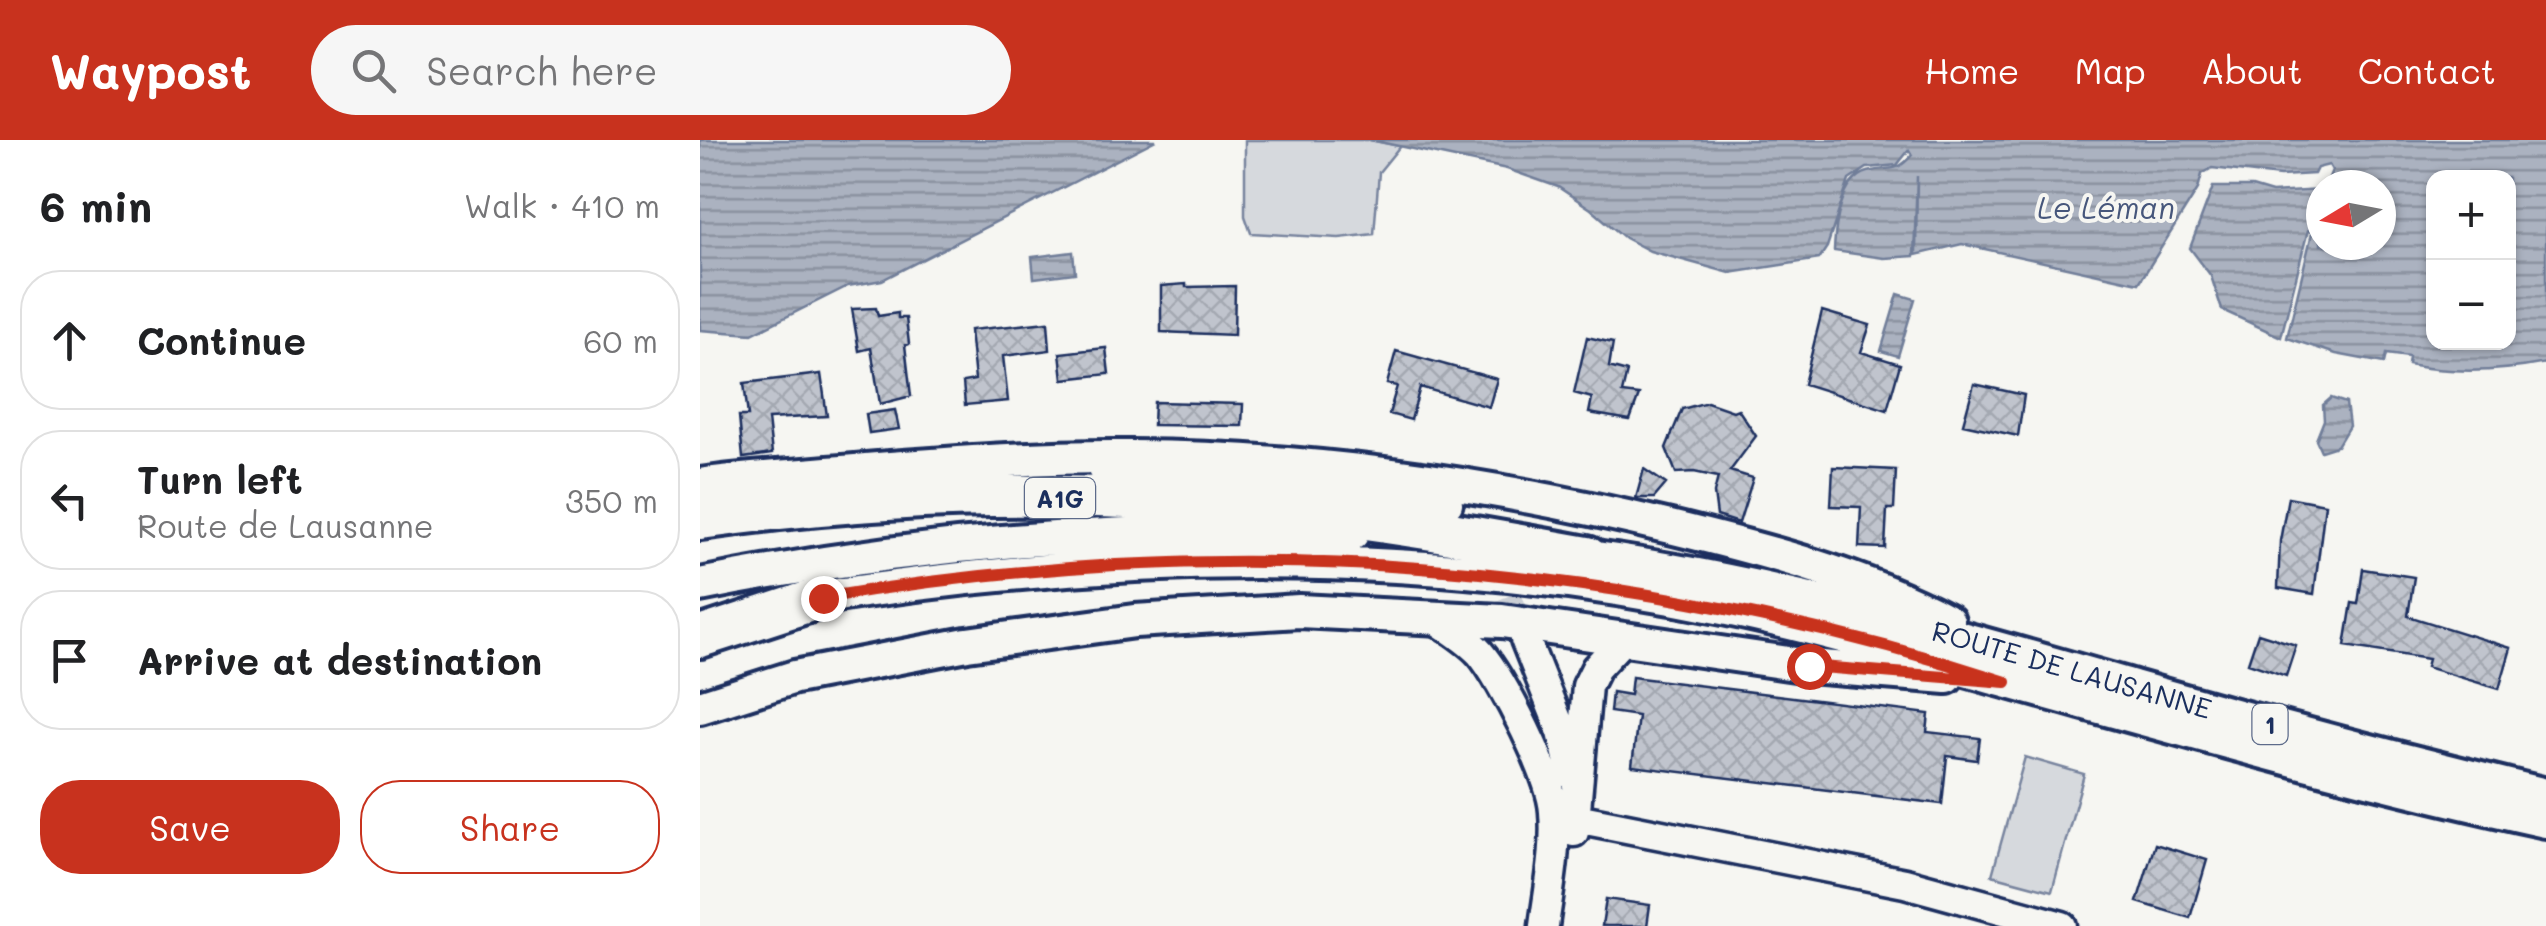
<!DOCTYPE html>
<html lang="en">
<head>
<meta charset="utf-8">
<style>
	body { margin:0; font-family:Mali,sans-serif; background:#f6f6f6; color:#202124 }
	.controls { position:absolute; right:30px; top:30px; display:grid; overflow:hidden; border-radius:20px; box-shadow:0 2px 8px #0004 }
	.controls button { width:90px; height:90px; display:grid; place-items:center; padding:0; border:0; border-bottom:2px solid #e0e0e0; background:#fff; color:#202124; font:50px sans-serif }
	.compass { position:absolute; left:1606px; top:30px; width:90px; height:90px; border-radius:50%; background:#fff; box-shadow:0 2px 8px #0004; rotate:260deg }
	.stop { position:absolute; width:30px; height:30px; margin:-22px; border:8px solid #c8321e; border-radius:50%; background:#fff }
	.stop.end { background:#c8321e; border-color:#fff; box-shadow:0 2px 10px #0008 }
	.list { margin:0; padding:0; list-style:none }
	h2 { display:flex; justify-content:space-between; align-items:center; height:130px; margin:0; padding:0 40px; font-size:42px }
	h2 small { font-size:32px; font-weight:400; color:#757577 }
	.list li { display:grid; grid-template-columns:65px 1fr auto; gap:30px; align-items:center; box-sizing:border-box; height:140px; margin:0 20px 20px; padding:0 20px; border:2px solid #e0e0e0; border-radius:40px }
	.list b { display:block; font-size:38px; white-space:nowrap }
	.list p { margin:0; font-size:32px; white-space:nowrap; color:#757577 }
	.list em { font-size:32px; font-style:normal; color:#757577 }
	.actions { display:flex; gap:20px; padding:30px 40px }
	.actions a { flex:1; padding:22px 0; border:2px solid #c8321e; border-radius:40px; text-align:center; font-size:35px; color:#c8321e }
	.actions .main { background:#c8321e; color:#fff }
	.icon { flex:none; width:55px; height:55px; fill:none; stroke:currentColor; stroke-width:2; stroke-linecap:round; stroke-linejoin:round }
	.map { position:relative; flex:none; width:1846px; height:786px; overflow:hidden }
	header { display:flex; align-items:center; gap:60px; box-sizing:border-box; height:140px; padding:0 50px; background:#c8321e; color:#fff }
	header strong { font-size:48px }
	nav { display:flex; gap:55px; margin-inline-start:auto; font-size:35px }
	.search { width:700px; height:90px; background:#f6f6f6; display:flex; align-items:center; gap:25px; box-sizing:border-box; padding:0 35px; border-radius:55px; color:#757577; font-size:38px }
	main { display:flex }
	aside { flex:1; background:#fff }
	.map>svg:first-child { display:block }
	.green { fill:#d6d9dd; stroke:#78849e; stroke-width:2.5 }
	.water { fill:url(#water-rules); stroke:#717e99; stroke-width:2.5; fill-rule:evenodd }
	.building { fill:url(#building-cross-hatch); stroke:#1b2f5e; stroke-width:2.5 }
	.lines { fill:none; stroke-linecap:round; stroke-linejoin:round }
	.minor-tunnel { stroke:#caced4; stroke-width:28; stroke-dasharray:28 14; stroke-linecap:butt }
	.minor-casing { stroke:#1b2f5e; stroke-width:35 }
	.major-casing { stroke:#1b2f5e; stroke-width:40 }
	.highway-casing { stroke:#1b2f5e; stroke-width:48 }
	.minor { stroke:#f6f6f2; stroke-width:28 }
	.major { stroke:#f6f6f2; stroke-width:32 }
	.highway { stroke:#f6f6f2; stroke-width:40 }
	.route { stroke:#c8321e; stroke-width:12 }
	.labels { text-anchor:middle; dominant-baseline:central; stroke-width:8; stroke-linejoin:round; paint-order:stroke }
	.shield { fill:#f6f6f2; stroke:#5d6b8a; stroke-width:2.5 }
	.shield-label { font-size:25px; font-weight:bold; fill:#1b2f5e }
	.street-label { font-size:28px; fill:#1b2f5e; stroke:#f6f6f2 }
	.water-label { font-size:30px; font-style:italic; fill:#46567b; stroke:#f6f6f2 }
</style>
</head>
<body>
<header>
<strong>Waypost</strong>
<div class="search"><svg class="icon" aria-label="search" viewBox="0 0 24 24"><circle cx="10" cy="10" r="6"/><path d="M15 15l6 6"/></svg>Search here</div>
<nav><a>Home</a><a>Map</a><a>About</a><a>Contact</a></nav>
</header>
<main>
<aside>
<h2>6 min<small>Walk · 410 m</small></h2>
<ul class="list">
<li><svg class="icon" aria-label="ahead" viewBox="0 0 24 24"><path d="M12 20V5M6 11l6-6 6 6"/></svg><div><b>Continue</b></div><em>60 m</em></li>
<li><svg class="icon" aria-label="left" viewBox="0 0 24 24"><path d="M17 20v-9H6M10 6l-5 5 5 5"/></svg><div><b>Turn left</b><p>Route de Lausanne</p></div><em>350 m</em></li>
<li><svg class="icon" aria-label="arrive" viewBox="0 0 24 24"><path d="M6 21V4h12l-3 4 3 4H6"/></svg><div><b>Arrive at destination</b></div></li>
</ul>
<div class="actions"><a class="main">Save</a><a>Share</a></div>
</aside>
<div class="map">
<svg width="1846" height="786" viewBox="0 0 1846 786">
	<defs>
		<pattern id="water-rules" width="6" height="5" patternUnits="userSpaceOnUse" patternTransform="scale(2.5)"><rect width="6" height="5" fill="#abb2c0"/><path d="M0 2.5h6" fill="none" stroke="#8a919f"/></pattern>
		<pattern id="building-cross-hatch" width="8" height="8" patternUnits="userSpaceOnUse" patternTransform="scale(2.5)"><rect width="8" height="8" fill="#c0c4cd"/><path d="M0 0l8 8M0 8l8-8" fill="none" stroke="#a4a9b2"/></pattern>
	</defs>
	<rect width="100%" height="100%" fill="#f6f6f2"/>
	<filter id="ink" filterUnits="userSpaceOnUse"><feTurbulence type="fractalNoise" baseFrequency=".01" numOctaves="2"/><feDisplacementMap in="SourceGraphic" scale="20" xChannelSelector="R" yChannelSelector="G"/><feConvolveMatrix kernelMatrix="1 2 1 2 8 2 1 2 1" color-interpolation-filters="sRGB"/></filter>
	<g filter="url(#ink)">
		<!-- green -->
		<path class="green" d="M545,0h125l30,6 -21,26 -5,62 -35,4 -88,-5 -6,-17z
			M1325,617l59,17 -32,117 -60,-16z"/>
		<!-- water -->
		<path class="water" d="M0,0h456l-274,140 -34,6 -96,48 -52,-4z
			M670,0h1176v223c-47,9 -91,11 -138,2l1,-8 -23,-3 -2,9 -48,-9 -49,-16 25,-105 -4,-3 -27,107 -59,-27 -11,-34 -21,-28 23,-61h39l20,6 49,-3v55h60v-60h-55l6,-15 -3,-5 -12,3 -3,6 -34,2 -68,-8 -10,6 -4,15 -59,94 -177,-39 -46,11 1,-79 -3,80 -30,2 -50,-7c1,-25 6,-71 34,-79 22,-7 27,3 44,-17l-3,-5 -12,15 -30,3 -18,12 -22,67 -8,12 -89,14 -80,-22 -25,-13 -34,-29 -33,-22 -51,-18zM1734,38h74v164h-74z
			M373,112l2,21 -41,5 -2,-21z
			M1198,154l17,5 -17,57 -17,-5z
			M1631,258l15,5 3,23 -12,20 -16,5 -5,-11 8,-20 -1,-15z"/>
		<!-- building -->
		<path class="building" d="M486,144v3l49,-1 -1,49 -73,-3v-46z
			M176,168l2,8 20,-3v5h8l3,26 -4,1 6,51 -31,8 -9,-56 -12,3 -7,-42z
			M1122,171l48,14 -9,27 39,12 -13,46 -83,-26z
			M348,182l2,28 -47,6 5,45 -43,4 -2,-23 12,-2 -5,-50z
			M887,197l26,6 -4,24 18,5 -5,21 17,2 -9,25 -41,-7 3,-15 -18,-5z
			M406,208l3,26 -46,5 -3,-26z
			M696,211l101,28 -8,28 -69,-20 -9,33 -22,-6 8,-28 -10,-2z
			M121,234l6,42 -59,3 4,35 -29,4 -4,-42h9l-4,-33z
			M1274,244l50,11 -6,41 -55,-12z
			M454,262l89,2 -1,22 -89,-1z
			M1007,262l26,9 5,-2 18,27 -26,35 23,7 -14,45 -22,-7 -3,-23 4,-16 -24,-5 -18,1 -10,-25 16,-39z
			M195,270l4,19 -30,4 -3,-19z
			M1133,327l63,3 -2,39h-7l-2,39 -26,-1 2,-40 -30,-1z
			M944,329l22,15 -12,14h-18z
			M1588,357l37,7 -11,90 -36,-6 2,-47z
			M1663,429l51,8 -6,39 103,32 -12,41 -73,-22 2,-8 -83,-13 7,-43 6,1z
			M1558,493l38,12 -10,31 -38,-13z
			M932,537l297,37 -2,18 53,6 -3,22 -30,-4 -5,48 -310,-38 6,-50 -28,-4 2,-20 18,3z
			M1455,704l52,16 -17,58 -53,-16z
			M906,759l44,6 -3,21h-45z"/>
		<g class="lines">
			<!-- minor-tunnel -->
			<path class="minor-tunnel" d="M790,418l35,79"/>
			<!-- minor casing -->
			<g class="minor-casing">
				<path id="minor" d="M402,329l224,15 96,11 26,9
					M731,476c17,12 35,22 49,37 23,27 72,124 74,159 3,38 -5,76 -10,114
					M825,499l37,93 10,43
					M876,678l329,65 157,43
					M874,692l13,-146 9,-18 28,-30"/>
			</g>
			<!-- major casing -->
			<g class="major-casing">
				<path id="major" d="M0,345c55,-8 111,-10 166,-15 88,-7 176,-14 264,-13 183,1 363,27 540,70 94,23 192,48 278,94
					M865,414c194,24 382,79 569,133 137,39 274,75 412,108
					M0,445c215,-43 433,-60 652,-51
					M98,461c309,-50 618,-56 925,7 97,20 191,48 286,74 178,49 356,100 537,139
					M0,567l95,-30 172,-33 168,-23 164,-10 203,10 307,45 138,11"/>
			</g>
			<!-- highway casing -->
			<g class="highway-casing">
				<path id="highway" d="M0,379c182,-26 372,-30 555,-12 111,10 222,30 332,50
					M0,497l123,-40"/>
			</g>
			<!-- minor -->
			<use href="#minor" class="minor"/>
			<!-- major -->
			<use href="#major" class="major"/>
			<!-- highway -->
			<use href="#highway" class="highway"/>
		</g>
	</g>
	<g class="lines" filter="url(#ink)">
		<!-- route -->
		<path class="route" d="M123,458c396,-68 801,-40 1183,84l-197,-16"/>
	</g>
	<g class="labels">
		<!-- shield labels -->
		<g class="shield">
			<rect x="325" y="338" width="70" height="40" rx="8"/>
			<rect x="1552.5" y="564" width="35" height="40" rx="8"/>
		</g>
		<g class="shield-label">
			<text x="360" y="358">A1G</text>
			<text x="1570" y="584">1</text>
		</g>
		<!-- street labels -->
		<g class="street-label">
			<text transform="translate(1372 529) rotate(16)">ROUTE DE LAUSANNE</text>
		</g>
		<!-- water labels -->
		<g class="water-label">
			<text x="1406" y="67">Le Léman</text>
		</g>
	</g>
</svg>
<div class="controls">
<button>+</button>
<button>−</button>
</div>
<svg class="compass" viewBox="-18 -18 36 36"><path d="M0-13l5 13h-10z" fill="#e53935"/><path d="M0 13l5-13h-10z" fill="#757577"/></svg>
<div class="stop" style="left:1109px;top:526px"></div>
<div class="stop end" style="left:123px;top:458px"></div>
</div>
</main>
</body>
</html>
